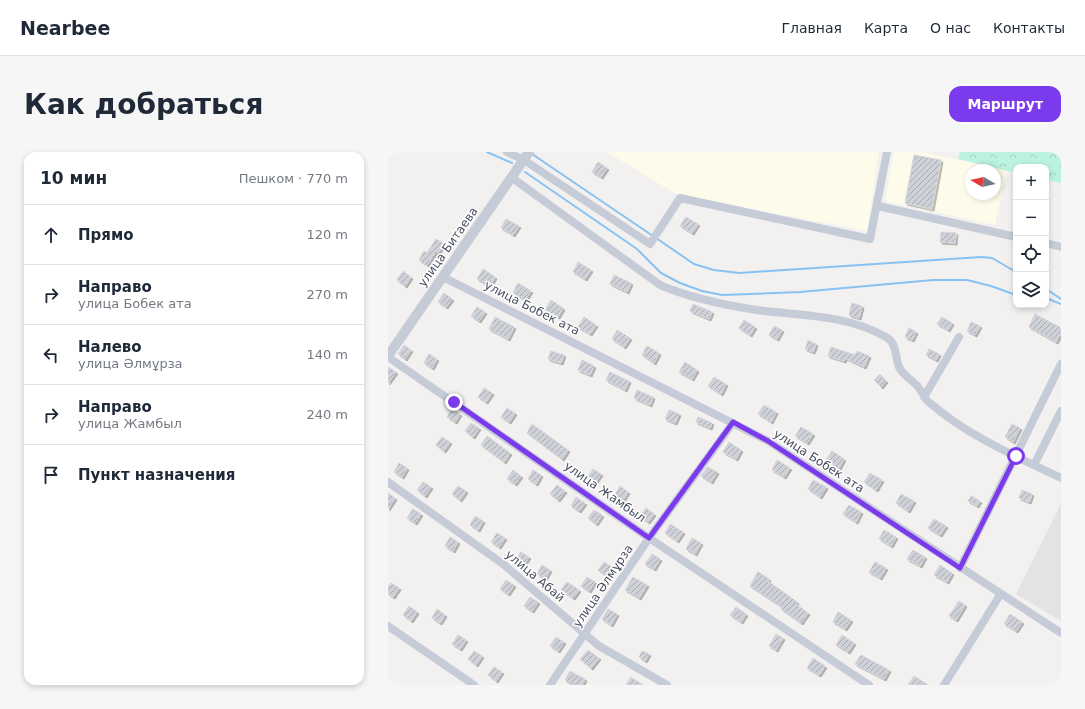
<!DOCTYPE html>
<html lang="ru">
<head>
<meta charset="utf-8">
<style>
	body { margin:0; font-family:"DejaVu Sans",sans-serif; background:#f6f6f7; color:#1f2937 }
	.controls { position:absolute; right:12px; top:12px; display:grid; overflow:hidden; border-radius:8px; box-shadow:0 2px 6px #0003 }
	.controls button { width:36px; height:36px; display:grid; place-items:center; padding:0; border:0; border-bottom:1px solid #e0e1e3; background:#fff; color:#1f2937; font:20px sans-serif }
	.compass { position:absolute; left:577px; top:12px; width:36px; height:36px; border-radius:50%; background:#fff; box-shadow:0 2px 6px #0003; rotate:279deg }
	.stop { position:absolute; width:12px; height:12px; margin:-9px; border:3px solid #7c3aed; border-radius:50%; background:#fff }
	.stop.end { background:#7c3aed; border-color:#fff; box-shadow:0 1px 4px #0008 }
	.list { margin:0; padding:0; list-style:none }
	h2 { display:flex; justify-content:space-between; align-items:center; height:52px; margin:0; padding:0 16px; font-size:17px }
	h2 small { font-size:13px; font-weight:400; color:#747a83 }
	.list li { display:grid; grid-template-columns:26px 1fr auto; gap:12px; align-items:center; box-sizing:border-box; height:60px; padding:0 16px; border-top:1px solid #e0e1e3 }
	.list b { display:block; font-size:15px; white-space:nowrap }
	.list p { margin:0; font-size:13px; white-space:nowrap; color:#747a83 }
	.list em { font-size:13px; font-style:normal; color:#747a83 }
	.icon { flex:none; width:22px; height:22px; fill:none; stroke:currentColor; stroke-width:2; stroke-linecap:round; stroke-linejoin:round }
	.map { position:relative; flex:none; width:673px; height:533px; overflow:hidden; border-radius:12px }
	header { display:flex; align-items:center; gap:24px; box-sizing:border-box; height:56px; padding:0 20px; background:#fff; border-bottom:1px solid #e0e1e3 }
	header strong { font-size:19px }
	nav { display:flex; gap:22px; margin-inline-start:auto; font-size:14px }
	.intro { display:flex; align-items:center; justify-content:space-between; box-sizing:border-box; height:96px; padding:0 24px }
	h1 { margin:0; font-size:28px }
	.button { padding:10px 18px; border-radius:12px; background:#7c3aed; color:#fff; font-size:14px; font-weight:700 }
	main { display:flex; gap:24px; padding:0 24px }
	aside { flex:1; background:#fff; border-radius:12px; box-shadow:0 2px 6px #0003 }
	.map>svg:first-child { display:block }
	.commercial { fill:#fdfcea; fill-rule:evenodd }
	.education { fill:#e4e2e2 }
	.forest { fill:url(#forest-crowns) }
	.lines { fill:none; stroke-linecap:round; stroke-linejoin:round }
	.stream { stroke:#87c2f2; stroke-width:2 }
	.building { fill:url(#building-hatch); stroke:#d4d4dc; filter:url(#shadow) }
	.minor { stroke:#c6cbd8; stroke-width:8 }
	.tertiary { stroke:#c6cbd8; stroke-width:10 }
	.route { stroke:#7c3aed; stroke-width:5 }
	.labels { text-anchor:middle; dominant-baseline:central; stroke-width:3; stroke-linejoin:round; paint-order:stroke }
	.street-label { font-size:12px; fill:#474e5f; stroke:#fff }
</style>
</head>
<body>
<header>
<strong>Nearbee</strong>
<nav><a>Главная</a><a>Карта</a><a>О нас</a><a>Контакты</a></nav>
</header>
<div class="intro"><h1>Как добраться</h1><a class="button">Маршрут</a></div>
<main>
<aside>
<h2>10 мин<small>Пешком · 770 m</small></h2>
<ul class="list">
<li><svg class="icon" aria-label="ahead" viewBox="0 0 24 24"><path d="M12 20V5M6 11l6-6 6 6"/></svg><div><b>Прямо</b></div><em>120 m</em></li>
<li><svg class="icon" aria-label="right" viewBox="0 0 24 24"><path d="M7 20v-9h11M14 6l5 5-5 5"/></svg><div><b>Направо</b><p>улица Бобек ата</p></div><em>270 m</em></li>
<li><svg class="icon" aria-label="left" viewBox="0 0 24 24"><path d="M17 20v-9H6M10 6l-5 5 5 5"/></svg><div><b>Налево</b><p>улица Әлмұрза</p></div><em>140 m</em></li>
<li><svg class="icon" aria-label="right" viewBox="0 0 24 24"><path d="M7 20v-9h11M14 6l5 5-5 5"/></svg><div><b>Направо</b><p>улица Жамбыл</p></div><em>240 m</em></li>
<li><svg class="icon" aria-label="arrive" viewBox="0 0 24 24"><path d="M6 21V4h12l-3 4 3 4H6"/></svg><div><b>Пункт назначения</b></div></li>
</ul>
</aside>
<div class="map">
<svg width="673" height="533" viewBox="0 0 673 533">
	<defs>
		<pattern id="forest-crowns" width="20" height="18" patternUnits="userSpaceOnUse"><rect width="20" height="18" fill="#bcf3df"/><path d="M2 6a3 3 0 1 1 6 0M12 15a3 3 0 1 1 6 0" fill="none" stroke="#a3d2c2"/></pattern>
		<pattern id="building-hatch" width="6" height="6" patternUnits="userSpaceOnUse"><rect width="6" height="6" fill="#cfd1d8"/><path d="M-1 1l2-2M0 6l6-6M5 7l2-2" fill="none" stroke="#aaacb2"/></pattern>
		<filter id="shadow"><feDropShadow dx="2" dy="2" stdDeviation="0" flood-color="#0004"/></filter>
	</defs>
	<rect width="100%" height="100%" fill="#f3f1f0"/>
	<!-- commercial -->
	<path class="commercial" d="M219,0h272l-12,79 -191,-37z
		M506,0h28l85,18 -12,55 -110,-24zM583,18h24v24h-24z"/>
	<!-- education -->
	<path class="education" d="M673,351v118l-45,-27z"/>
	<!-- forest -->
	<path class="forest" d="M572,0h101v31l-15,-3v-13h-30v6l-58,-14z"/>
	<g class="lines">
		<!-- stream -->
		<path class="stream" d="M99,0l25,11
			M144,2l121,82
			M137,20l112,77 24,24 19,10 22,8 20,4 78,-3 133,-12h34l24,6 25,9
			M268,86l38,26 20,6 25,3 242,-16 11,1 24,14
			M658,137l15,10
			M658,146l15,6"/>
	</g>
	<!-- building -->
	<path class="building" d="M526,3l27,5 -9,49 -27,-6z
		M210,10l9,6 -6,9 -9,-5z
		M298,65l12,7 -6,9 -12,-7z
		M118,67l13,7 -6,9 -12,-7z
		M553,80l15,1 -1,10 -15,-1z
		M48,87l8,5 -6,9 -2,-2 -9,14 -8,-5 5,-9 3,2z
		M190,110l13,8 -6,9 -12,-7z
		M95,117l12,8 -5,9 -13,-7z
		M15,119l8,6 -6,9 -8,-6z
		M226,123l17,8 -4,9 -17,-8z
		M130,131l13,8 -6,9 -12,-7z
		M56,141l8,6 -6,8 -8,-5z
		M163,148l12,8 -5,9 -13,-7z
		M464,151l10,3 -3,12 -10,-3z
		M305,152l19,8 -3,7 -19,-8z
		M89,155l8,5 -6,9 -8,-5z
		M647,162l26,14v5l-5,9 -27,-15z
		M107,165l19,10 -6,12 -19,-10z
		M196,165l12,8 -6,9 -12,-7z
		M554,165l10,6 -4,7 -11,-6z
		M356,168l11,7 -5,8 -11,-7z
		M583,170l9,4 -5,9 -8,-4z
		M386,174l8,4 -5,9 -8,-4z
		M521,176l7,4 -4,8 -7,-3z
		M229,178l13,8 -6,9 -12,-8z
		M420,188l8,4 -3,8 -8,-3z
		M16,193l7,5 -6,9 -7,-5z
		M259,194l12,7 -5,10 -12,-8z
		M443,195l24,8 2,-4 12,5 -5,11 -19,-9 -1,3 -16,-5z
		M541,197l10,5 -3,6 -10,-5z
		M163,199l13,4 -3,8 -13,-4z
		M41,202l8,5 -5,9 -8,-5z
		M194,208l12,6 -4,9 -12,-5z
		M297,210l12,8 -5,9 -13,-7z
		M0,215l8,5 -8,11z
		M222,220l19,9 -4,9 -19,-10z
		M492,222l6,7 -5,6 -7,-7z
		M326,225l12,7 -5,10 -13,-8z
		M96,236l8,5 -6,9 -8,-5z
		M249,238l16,7 -3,8 -16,-7z
		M376,253l12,7 -5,10 -13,-8z
		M64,256l8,6 -5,8 -8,-5z
		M119,256l8,5 -6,9 -8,-5z
		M281,258l10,4 -4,9 -10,-4z
		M310,265l14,6 -2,5 -14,-6z
		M83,271l8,5 -6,9 -8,-6z
		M144,272l36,26 -6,9 -35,-26z
		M624,272l8,4 -7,14 -8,-5z
		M413,275l12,7 -6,9 -12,-7z
		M99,284l23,17 -6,9 -23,-17z
		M54,285l8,5 -6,9 -8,-6z
		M341,290l12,8 -5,9 -13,-7z
		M444,299l12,8 -5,9 -13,-8z
		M389,308l13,8 -6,9 -12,-7z
		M11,311l8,5 -5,9 -8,-5z
		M320,315l9,5 -6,10 -10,-6z
		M205,317l8,5 -6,9 -8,-5z
		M125,318l8,6 -6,8 -8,-5z
		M145,318l8,5 -5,9 -8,-5z
		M482,321l12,7 -6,10 -12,-8z
		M425,328l13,7 -6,10 -12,-8z
		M35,330l8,5 -6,9 -8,-6z
		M169,333l8,6 -7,9 -8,-6z
		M70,334l8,5 -6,9 -8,-6z
		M232,334l8,6 -5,8 -8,-5z
		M634,338l10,4 -3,8 -10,-4z
		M0,341l7,5 -7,11z
		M513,342l13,7 -6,10 -12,-8z
		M583,344l9,5 -3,5 -9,-5z
		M188,345l9,6 -6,8 -8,-5z
		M461,353l12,7 -5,10 -13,-8z
		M258,356l8,6 -6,8 -8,-5z
		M25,357l8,5 -6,9 -8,-5z
		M206,358l8,5 -6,9 -8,-6z
		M87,364l8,5 -5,9 -8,-5z
		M546,367l12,7 -6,9 -12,-7z
		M282,372l13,8 -6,9 -12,-8z
		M496,378l12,7 -5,9 -12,-7z
		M109,381l8,5 -6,9 -8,-5z
		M62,385l8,5 -5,9 -8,-5z
		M304,386l9,5 -6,11 -9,-5z
		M525,398l12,7 -5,9 -13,-7z
		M133,400l8,5 -6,9 -8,-5z
		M264,402l8,5 -6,10 -9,-5z
		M216,410l8,5 -6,9 -8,-6z
		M487,410l11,6 -6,10 -11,-6z
		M154,413l8,5 -5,9 -8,-5z
		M552,413l12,8 -5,9 -13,-7z
		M370,420l11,7 -1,2 29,21 -1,2 12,9 -7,10 -20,-14 1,-2 -32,-21z
		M199,425l8,5 -6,9 -8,-5z
		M245,425l14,8 -8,13 -14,-8z
		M118,428l8,5 -6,9 -8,-5z
		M179,430l12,8 -6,8 -12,-8z
		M3,431l8,5 -6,9 -5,-3v-7z
		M142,445l8,5 -6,9 -8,-5z
		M571,449l6,4 -9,15 -7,-4z
		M21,454l8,6 -6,9 -8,-6z
		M348,455l10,7 -5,8 -11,-7z
		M49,457l8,6 -5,8 -8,-5z
		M220,457l9,5 -6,11 -9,-6z
		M450,460l13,8 -6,9 -12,-7z
		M622,462l12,8 -6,9 -12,-7z
		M388,482l7,4 -7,12 -7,-4z
		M70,483l8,5 -6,9 -8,-5z
		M454,483l12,8 -6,9 -12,-7z
		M168,485l8,5 -6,9 -8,-5z
		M200,498l11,8 -8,10 -11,-9z
		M86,499l8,5 -6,9 -8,-6z
		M254,499l7,3 -4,7 -6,-4z
		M473,503l28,15 -5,9 -29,-15z
		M425,506l12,8 -6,9 -12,-7z
		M106,515l8,5 -6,9 -8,-6z
		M182,519l15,8 -3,6h-8l-9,-5z
		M526,524l14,9h-20z
		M243,525l12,8h-17z"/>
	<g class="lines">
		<!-- minor -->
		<path class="minor" d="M119,0l17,8 126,84 30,-46 190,41 17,-87
			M123,25l149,108c30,13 64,20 97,25 44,6 89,4 129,27 11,6 9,20 13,30 3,8 15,14 20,21 4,5 6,12 11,15 38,33 87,54 131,75
			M490,54l138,31
			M658,91l15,4
			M55,125l325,164 293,192
			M0,205l261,181 220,147
			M536,245l35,-60
			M646,313l27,-54
			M0,330l115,82 96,82 68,39
			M572,416l101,-204
			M0,474l86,59
			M162,533l99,-147 84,-115
			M556,533l56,-90"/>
		<!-- tertiary -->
		<path class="tertiary" d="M0,204l141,-204"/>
	</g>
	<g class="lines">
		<!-- route -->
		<path class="route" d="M66,250l195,136 84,-116 35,19 192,127 56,-112"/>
	</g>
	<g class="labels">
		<!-- street labels -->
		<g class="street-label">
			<text transform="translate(60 95) rotate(-55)">улица Битаева</text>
			<text transform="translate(144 156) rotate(27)">улица Бобек ата</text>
			<text transform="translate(431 309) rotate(33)">улица Бобек ата</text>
			<text transform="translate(217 340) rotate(35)">улица Жамбыл</text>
			<text transform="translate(147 424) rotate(40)">улица Абай</text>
			<text transform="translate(215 434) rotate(-56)">улица Әлмұрза</text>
		</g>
	</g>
</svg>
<div class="controls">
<button>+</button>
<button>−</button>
<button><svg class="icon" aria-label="locate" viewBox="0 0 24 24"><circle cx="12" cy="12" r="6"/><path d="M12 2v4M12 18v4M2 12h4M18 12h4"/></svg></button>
<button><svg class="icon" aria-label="layers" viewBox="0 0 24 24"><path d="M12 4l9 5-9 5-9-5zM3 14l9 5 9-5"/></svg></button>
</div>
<svg class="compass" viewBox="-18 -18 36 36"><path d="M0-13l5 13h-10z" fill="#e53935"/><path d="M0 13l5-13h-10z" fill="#747a83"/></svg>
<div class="stop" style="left:628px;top:304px"></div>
<div class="stop end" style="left:66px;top:250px"></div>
</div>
</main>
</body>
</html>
